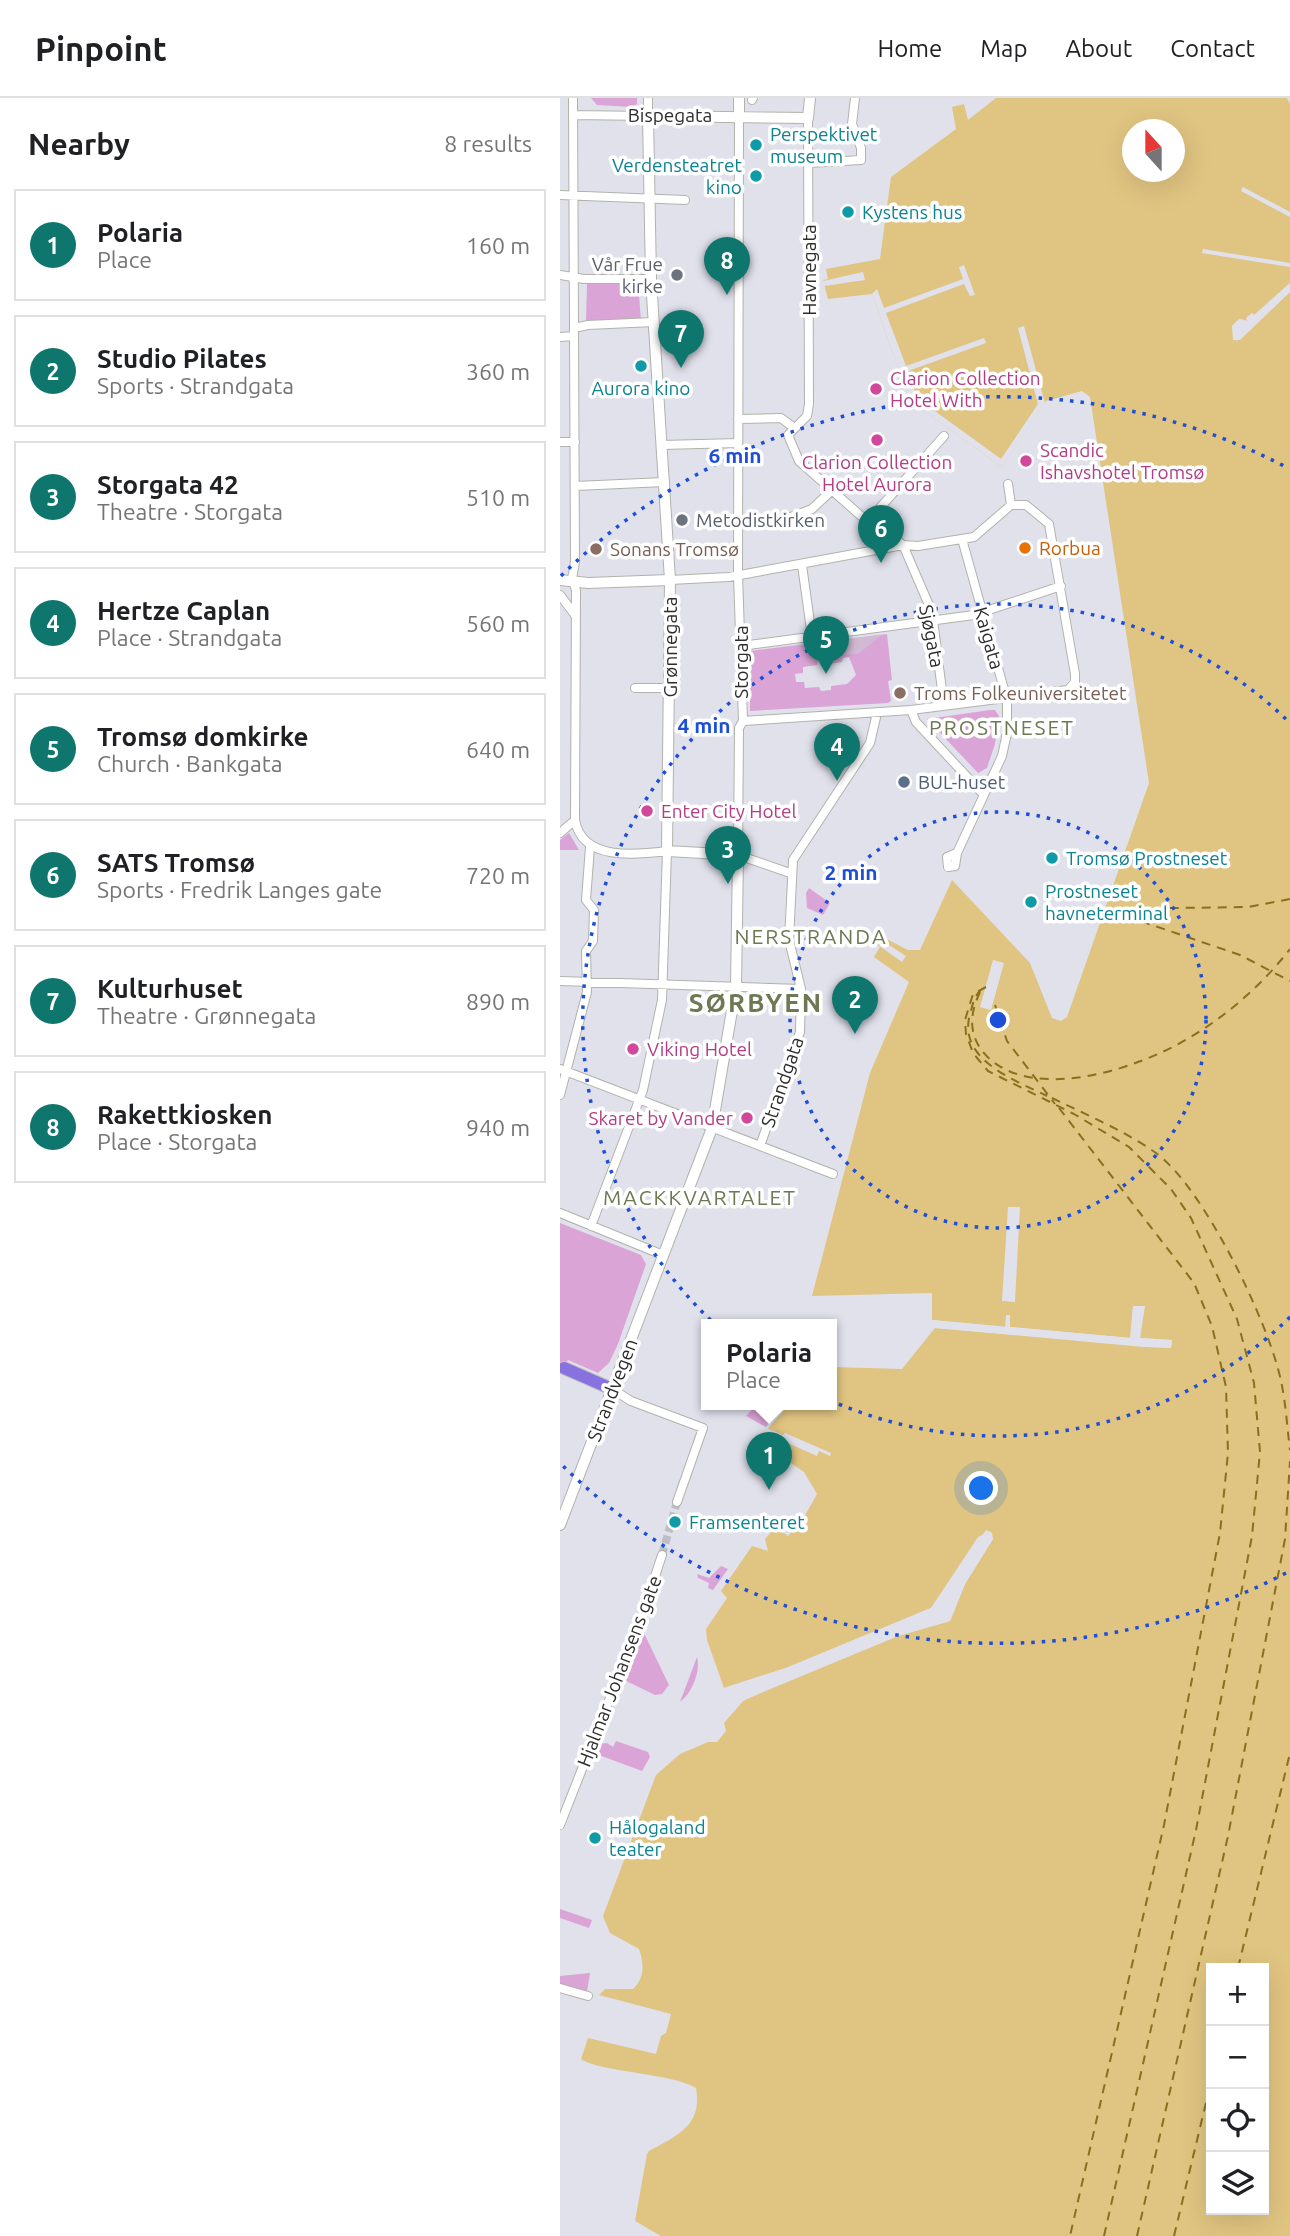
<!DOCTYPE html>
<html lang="en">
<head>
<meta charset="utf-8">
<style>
	body { margin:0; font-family:Ubuntu,sans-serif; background:#f2f2f2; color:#202124 }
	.controls { position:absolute; right:21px; bottom:21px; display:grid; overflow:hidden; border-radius:0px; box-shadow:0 7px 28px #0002 }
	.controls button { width:63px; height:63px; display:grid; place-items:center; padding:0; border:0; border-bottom:2px solid #e0e0e0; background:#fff; color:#202124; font:35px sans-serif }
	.compass { position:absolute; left:562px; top:21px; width:63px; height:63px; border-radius:50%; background:#fff; box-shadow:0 7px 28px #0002; rotate:339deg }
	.you { position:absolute; left:422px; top:1391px; width:24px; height:24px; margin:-18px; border:5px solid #fff; border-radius:50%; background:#1a73e8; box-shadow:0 0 0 10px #1a73e833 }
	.badge { display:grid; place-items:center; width:46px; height:46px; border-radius:50%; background:#0f766e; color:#fff; font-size:23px; font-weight:700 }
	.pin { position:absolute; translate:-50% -58px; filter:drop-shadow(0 2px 4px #0008) }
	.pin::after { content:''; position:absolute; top:37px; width:24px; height:21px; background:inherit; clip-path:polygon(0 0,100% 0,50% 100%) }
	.popup { position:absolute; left:141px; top:1221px; width:136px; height:91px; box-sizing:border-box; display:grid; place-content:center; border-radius:0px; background:#fff; filter:drop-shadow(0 2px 5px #0005); font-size:23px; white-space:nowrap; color:#757577 }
	.popup b { font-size:26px; color:#202124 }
	.popup::after { content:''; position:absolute; left:50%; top:100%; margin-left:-14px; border:14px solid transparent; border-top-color:#fff }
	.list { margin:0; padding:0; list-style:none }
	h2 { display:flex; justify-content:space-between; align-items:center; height:91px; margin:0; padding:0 28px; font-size:30px }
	h2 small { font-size:23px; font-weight:400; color:#757577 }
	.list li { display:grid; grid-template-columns:46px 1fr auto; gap:21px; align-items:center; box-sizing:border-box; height:112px; margin:0 14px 14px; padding:0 14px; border:2px solid #e0e0e0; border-radius:0px }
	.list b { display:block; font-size:26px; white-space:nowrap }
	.list p { margin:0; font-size:23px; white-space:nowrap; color:#757577 }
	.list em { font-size:23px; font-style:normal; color:#757577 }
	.icon { flex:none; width:38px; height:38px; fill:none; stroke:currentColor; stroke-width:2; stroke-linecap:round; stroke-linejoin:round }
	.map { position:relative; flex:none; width:730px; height:2138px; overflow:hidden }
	header { display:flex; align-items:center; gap:42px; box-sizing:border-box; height:98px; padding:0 35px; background:#fff; border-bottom:2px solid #e0e0e0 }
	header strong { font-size:33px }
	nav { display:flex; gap:38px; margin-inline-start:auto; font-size:24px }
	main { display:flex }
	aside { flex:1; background:#fff }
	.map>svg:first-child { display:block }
	.green { fill:#dba4d6; fill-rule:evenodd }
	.cemetery { fill:#d2bad4 }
	.water { fill:#e0c481; fill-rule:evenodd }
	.pier { fill:#e1e1ec }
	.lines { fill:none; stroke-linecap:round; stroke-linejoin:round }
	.ferry { stroke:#88701e; stroke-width:2; stroke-dasharray:9 7; stroke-linecap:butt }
	.street-tunnel { stroke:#bdbdc6; stroke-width:8; stroke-dasharray:8 4; stroke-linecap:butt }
	.street-casing { stroke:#b1b3aa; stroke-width:10 }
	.secondary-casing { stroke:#b1b3aa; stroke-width:12 }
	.primary-casing { stroke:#c4c4c4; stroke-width:14 }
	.street { stroke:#fff; stroke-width:8 }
	.secondary { stroke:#fff; stroke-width:10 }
	.primary { stroke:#8872e0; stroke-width:12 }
	.ring { fill:none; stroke:#1d4ed8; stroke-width:3.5; stroke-dasharray:3.5 7 }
	.culture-dot { fill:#0f9aa8; stroke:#fff; stroke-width:2.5 }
	.worship-dot { fill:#6b7280; stroke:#fff; stroke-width:2.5 }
	.hotel-dot { fill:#d1479c; stroke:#fff; stroke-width:2.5 }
	.food-dot { fill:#e8710a; stroke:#fff; stroke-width:2.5 }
	.education-dot { fill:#8d6e63; stroke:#fff; stroke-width:2.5 }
	.service-dot { fill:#5c6f8a; stroke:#fff; stroke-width:2.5 }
	.labels { text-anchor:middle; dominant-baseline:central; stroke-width:7; stroke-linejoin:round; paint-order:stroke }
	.street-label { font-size:19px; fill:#2c2c2c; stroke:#fff }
	.culture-label { font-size:19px; fill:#0d838f; stroke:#fff; text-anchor:start }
	.worship-label { font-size:19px; fill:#5b616d; stroke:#fff; text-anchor:end }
	.hotel-label { font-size:19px; fill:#b23c85; stroke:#fff; text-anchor:start }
	.food-label { font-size:19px; fill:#c56008; stroke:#fff; text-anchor:start }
	.education-label { font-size:19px; fill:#785e54; stroke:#fff; text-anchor:start }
	.service-label { font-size:19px; fill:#4e5e75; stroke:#fff; text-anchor:start }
	.neighbourhood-label { font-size:21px; letter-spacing:2px; fill:#6e7852; stroke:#fff }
	.district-label { font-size:26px; font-weight:bold; letter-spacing:2px; fill:#6e7852; stroke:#fff }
	.centre { fill:#1d4ed8; stroke:#fff; stroke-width:3.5 }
	.ring-label { font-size:21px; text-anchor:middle; font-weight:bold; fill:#1d4ed8; stroke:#fff; stroke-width:7; stroke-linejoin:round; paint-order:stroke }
</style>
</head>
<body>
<header>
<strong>Pinpoint</strong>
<nav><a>Home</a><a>Map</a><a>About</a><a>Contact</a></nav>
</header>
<main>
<aside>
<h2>Nearby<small>8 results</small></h2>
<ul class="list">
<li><span class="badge">1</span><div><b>Polaria</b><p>Place</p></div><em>160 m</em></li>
<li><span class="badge">2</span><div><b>Studio Pilates</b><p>Sports · Strandgata</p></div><em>360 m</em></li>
<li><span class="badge">3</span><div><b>Storgata 42</b><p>Theatre · Storgata</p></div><em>510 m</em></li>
<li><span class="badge">4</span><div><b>Hertze Caplan</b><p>Place · Strandgata</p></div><em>560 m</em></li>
<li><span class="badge">5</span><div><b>Tromsø domkirke</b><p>Church · Bankgata</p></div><em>640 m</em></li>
<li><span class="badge">6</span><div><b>SATS Tromsø</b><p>Sports · Fredrik Langes gate</p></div><em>720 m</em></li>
<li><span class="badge">7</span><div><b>Kulturhuset</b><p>Theatre · Grønnegata</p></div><em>890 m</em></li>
<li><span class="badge">8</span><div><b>Rakettkiosken</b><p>Place · Storgata</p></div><em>940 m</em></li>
</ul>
</aside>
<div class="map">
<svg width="730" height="2138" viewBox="0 0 730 2138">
	<rect width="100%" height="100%" fill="#e1e1ec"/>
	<!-- green -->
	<path class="green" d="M31,0h46v6l-5,3 -35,-2z
		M78,186l3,36 -55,1 1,-37z
		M327,536l5,46 -4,1 3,20 -3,2 -138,8v-60zM289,559l7,18 -9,9 -16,2v4l-10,1 -2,-4 -14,1 -1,-6h-8l-1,-8 8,-1v-6l14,-2 1,-5 10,-1 1,5 13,-2 1,-4z
		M430,612h5l4,6 -4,28 -8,24 -9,5 -51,-54z
		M9,735l10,17h-19v-10z
		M249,790l21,15 -7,12 -16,-7 -1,-15z
		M0,1125l81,32 5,9 -28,80 -9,19 -11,10 -30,-13 -8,13z
		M197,1306h29l-20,23 -20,-11z
		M161,1468l7,3 -15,21 -5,-2 1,-5 -11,-5 -1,-4 12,4z
		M83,1533l26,54 -7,9 -7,1 -31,-15z
		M137,1559c4,14 -5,36 -17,45z
		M56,1643l32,11 2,5 -8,14 -43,-16v-11l8,-1 6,4z
		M0,1811l32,11 -3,8 -29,-10z
		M30,1875l-3,19 -27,-7v-9z"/>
	<!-- cemetery -->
	<path class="cemetery" d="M322,537l-24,19 -29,1 -2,-14z"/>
	<!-- water -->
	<path class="water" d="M436,0h291l3,6v179l-36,32 -2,-2 -4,8 -9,-2 -7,7 4,15 54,-49v1944h-629l-26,-15 12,-67 2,-3c27,-15 54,-25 47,-63 -24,-15 -97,-16 -115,-29l7,-21 68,16 5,-18 5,-3 5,-19 -72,-19 6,-6h28c12,-11 11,-26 6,-40l-29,-16 -7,-17 53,-141 24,-21 28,-12h9l9,-11 -2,-8 20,-23 154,-64 52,-15 15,-37 28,-45 -3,-8 -12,6 -47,71 -145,60 -62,20 -17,-48 -1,-11 21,-31 -6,-7 31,-45 16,5 -3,-12 11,-12 12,9 16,-19 13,-23 -13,-22 -40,-27 -3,-9 29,-32h42v-37l70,2 33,-41 209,19 27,1 1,-8 -32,-2 4,-32h-11l-2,32 -199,-18v-27l-120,3 58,-223 39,-91 -35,-25 6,-10 -8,-5 5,-8 31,16h12l32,-70 78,83 22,55 9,3 6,-4 82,-234 -59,-386 -8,-6 -36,10 -44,66 -92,-66 -38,-107 -44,5 -5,-19 5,-1 -2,-10 54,-10 11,-82 65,-48 -4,-22 12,-3 4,16zM572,32h42v42h-42zM651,1870h53v242h-53z"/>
	<!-- pier -->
	<path class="pier" d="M683,89l47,25v5l-49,-26z
		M643,151l87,14v4l-88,-14z
		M404,167l11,30 -5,1 -6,-12 -78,29 20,53 78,-28 2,5 -78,28 9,27 84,61 37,-55 -20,-76 6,-2 21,77 -43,64 -92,-66 -38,-107 5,-5 7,19 79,-29 -4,-12z
		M303,174l2,8 -41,6 -1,-5z
		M730,185v9l-50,48h-7l-1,-14 8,-7 7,2 -1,-3 6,-5 3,2z
		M315,838l31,20 -4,6 -21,-15 -8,-7z
		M433,862l11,3 -13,47 -11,-3z
		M448,1109h12l-5,95 -13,-1z
		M573,1208h12l-5,32 32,2 -1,8 -236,-20 -1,-3 211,18 24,1 -32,-4 4,-30 -5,-1 -2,29 -3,3 -198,-17 -1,-4 73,7 1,-12h4v12l120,11z
		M205,1329l18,8 2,-2 46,20 -1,3 -11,-5 -2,5 -56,-25z
		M426,1432l6,3 1,6 -28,45 -15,37 -52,15 -132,54 -27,13 -11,12 -1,-4 9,-11 28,-13 132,-54 52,-15 14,-36 27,-44 -1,-4 -6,4 -49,73 -146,60 -62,21 -1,-4 62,-20 145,-60z"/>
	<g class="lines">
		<!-- ferry -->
		<path class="ferry" d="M730,801l-42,8 -143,2 135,46 50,26
			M426,889l-13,7 -8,26 1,14 7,19 15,18 86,43 55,33 42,42 20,29 46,101 17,64 6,69 -8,84 -56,294 -92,406
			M422,891c-8,6 -9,15 -12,25 -13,46 45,66 77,82
			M420,894c-10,21 -12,41 3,60 35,42 111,27 155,10 59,-21 114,-64 152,-113
			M435,907l12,36 48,63
			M492,1000c35,17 73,33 104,55 48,35 113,170 125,228 5,23 6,46 9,69
			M499,1010l135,175 18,43 14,61 2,66 -8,80 -56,292 -94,411
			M678,1870l52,-215
			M577,2138l91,-400 57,-297 5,-78
			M614,2138l37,-154"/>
		<!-- street-tunnel -->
		<path class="street-tunnel" d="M102,1457l15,-53"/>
		<!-- street casing -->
		<g class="street-casing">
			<path id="street" d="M13,0l2,464 -3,17 4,11 -1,230c7,41 60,35 92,31l-5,149 -19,90 -52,136
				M192,2l1,-2
				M13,17l75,1v-18
				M179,17l-1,460 5,146 -4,7 -1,127 52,18
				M248,20l1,286 -2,12 -19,19 11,26 62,55 13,5 29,24 29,67 12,94
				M249,65l52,-3v-12l-9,-24 3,-26
				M0,97l125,5
				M0,177l24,4h67
				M14,230l14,-3 66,-3
				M0,239l14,-1
				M178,321l43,-1 12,9
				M0,344h15
				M102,347l76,-2
				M448,386l3,21
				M15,388l90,-4
				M310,421l74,-83
				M220,423l32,-12 19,-18
				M242,467l10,72
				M110,482l59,-3 174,-32 15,1 56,-9 37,-32h15l23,19 26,150v8l-7,8 -157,20 -168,11
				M0,497l15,20
				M181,548l233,-31 87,-29
				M75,590h36
				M351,612l5,12 67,72
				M0,735l15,-13
				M397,755l-10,4 1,10 7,-1 2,-13 45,-97 5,-23v-33l-45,-161
				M0,883l241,8
				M0,971l273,105
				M0,997l27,-103 -1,-41 7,-10 1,-31 -8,-10 4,-53
				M200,1048l40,-114 1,-43 -12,-49 4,-80 77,-117 7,-30
				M0,1115l103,42
				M52,1291l19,12 72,27 -26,74
				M0,1727l81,-206 21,-64
				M0,1890l28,8"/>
		</g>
		<!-- secondary casing -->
		<g class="secondary-casing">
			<path id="secondary" d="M179,17v-17
				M0,482l28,3 82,-3
				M0,1427l152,-397 24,-141 2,-132 -71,-4 3,-271 -19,-301 -3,-163 160,2 2,-20"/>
		</g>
		<!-- primary casing -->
		<g class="primary-casing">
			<path id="primary" d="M4,1270l48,21"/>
		</g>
		<!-- street -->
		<use href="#street" class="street"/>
		<!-- secondary -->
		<use href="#secondary" class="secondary"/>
		<!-- primary -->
		<use href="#primary" class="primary"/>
	</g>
	<!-- distance rings -->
	<g class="ring">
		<circle cx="438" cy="922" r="208"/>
		<path d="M730 1219A416 416 0 1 1 730 625"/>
		<path d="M726 1475A623 623 0 0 1 1 1366M1 478A623 623 0 0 1 726 369"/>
	</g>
	<!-- markers -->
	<g class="culture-dot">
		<circle cx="196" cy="47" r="7"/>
		<circle cx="196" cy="78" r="7"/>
		<circle cx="288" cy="114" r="7"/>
		<circle cx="81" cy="268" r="7"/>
		<circle cx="492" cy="760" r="7"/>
		<circle cx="471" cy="804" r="7"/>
		<circle cx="115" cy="1424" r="7"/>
		<circle cx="35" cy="1740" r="7"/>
	</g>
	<g class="worship-dot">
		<circle cx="117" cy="177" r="7"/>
		<circle cx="122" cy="422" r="7"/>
	</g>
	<g class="hotel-dot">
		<circle cx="316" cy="291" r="7"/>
		<circle cx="317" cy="342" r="7"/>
		<circle cx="466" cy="363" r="7"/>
		<circle cx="87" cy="713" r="7"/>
		<circle cx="73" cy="951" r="7"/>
		<circle cx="187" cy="1020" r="7"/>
	</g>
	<circle class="food-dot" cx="465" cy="450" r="7"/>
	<g class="education-dot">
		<circle cx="36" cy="451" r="7"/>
		<circle cx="340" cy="595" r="7"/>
	</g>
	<circle class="service-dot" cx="344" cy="684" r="7"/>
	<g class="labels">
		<!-- street labels -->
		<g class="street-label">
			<text x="110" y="17">Bispegata</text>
			<text transform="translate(249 172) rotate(-90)">Havnegata</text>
			<text transform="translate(372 538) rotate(79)">Sjøgata</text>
			<text transform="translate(429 540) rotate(74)">Kaigata</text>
			<text transform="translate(110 549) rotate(-90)">Grønnegata</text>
			<text transform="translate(181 564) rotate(-90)">Storgata</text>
			<text transform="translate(222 984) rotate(-71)">Strandgata</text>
			<text transform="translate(52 1292) rotate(-69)">Strandvegen</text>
			<text transform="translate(59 1573) rotate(-69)">Hjalmar Johansens gate</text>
		</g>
		<!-- culture labels -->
		<g class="culture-label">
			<text x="210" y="36">Perspektivet<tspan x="210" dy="22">museum</tspan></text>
			<text x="182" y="67" text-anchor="end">Verdensteatret<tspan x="182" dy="22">kino</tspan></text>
			<text x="302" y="114">Kystens hus</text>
			<text x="81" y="290" text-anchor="middle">Aurora kino</text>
			<text x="506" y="760">Tromsø Prostneset</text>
			<text x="485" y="793">Prostneset<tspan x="485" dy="22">havneterminal</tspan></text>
			<text x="129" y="1424">Framsenteret</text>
			<text x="49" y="1729">Hålogaland<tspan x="49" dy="22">teater</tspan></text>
		</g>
		<!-- worship labels -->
		<g class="worship-label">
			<text x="103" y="166">Vår Frue<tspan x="103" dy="22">kirke</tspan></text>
			<text x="136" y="422" text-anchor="start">Metodistkirken</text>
		</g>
		<!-- hotel labels -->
		<g class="hotel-label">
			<text x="330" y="280">Clarion Collection<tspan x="330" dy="22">Hotel With</tspan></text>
			<text x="480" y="352">Scandic<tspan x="480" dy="22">Ishavshotel Tromsø</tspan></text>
			<text x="317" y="364" text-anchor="middle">Clarion Collection<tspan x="317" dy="22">Hotel Aurora</tspan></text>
			<text x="101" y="713">Enter City Hotel</text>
			<text x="87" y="951">Viking Hotel</text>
			<text x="173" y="1020" text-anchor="end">Skaret by Vander</text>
		</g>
		<!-- food labels -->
		<g class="food-label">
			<text x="479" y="450">Rorbua</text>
		</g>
		<!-- education labels -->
		<g class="education-label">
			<text x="50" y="451">Sonans Tromsø</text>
			<text x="354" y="595">Troms Folkeuniversitetet</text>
		</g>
		<!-- service labels -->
		<g class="service-label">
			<text x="358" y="684">BUL-huset</text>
		</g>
		<!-- neighbourhood labels -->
		<g class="neighbourhood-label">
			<text x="442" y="629">PROSTNESET</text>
			<text x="251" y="838">NERSTRANDA</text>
			<text x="140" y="1099">MACKKVARTALET</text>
		</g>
		<!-- district labels -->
		<g class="district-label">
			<text x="196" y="904">SØRBYEN</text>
		</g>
	</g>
	<circle cx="438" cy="922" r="10" class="centre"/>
	<g class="ring-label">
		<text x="175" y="365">6 min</text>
		<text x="144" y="635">4 min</text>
		<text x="291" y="782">2 min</text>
	</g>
</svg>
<div class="controls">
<button>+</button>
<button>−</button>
<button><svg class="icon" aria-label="locate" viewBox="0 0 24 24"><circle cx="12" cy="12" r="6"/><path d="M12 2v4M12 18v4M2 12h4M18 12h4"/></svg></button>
<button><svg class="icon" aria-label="layers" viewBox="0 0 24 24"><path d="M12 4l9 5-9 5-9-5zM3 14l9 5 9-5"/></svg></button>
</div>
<svg class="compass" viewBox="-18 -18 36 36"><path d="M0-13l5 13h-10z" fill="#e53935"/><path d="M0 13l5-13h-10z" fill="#757577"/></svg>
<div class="you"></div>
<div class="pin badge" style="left:209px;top:1392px">1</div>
<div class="popup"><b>Polaria</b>Place</div>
<div class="pin badge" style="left:295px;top:936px">2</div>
<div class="pin badge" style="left:168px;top:786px">3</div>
<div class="pin badge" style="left:277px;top:683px">4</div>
<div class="pin badge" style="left:266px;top:576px">5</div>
<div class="pin badge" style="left:321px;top:465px">6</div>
<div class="pin badge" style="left:121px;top:270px">7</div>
<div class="pin badge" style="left:167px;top:197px">8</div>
</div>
</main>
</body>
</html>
